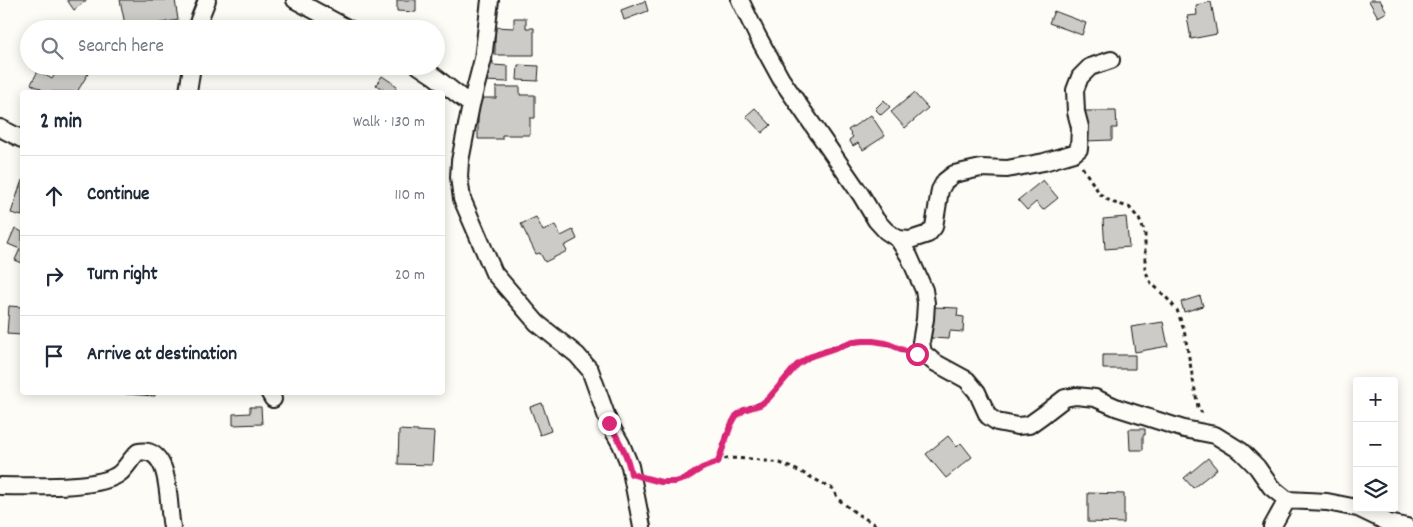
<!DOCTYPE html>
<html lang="en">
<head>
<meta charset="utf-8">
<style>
	body { margin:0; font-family:Dekko,sans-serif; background:#f6f6f7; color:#1f2937 }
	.controls { position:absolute; right:15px; bottom:15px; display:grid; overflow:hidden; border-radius:5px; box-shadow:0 2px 12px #0003 }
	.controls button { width:45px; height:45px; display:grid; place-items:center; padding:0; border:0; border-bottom:1px solid #e0e1e3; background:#fff; color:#1f2937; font:25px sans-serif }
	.stop { position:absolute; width:15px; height:15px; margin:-11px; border:4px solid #db2777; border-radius:50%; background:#fff }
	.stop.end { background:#db2777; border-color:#fff; box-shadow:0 1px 5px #0008 }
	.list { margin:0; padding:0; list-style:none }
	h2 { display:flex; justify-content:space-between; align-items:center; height:65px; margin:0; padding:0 20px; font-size:21px }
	h2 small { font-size:16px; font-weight:400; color:#747a83 }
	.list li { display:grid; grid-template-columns:32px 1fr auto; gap:15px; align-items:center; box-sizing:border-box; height:80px; padding:0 20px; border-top:1px solid #e0e1e3 }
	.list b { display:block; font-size:19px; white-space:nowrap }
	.list em { font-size:16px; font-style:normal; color:#747a83 }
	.icon { flex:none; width:28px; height:28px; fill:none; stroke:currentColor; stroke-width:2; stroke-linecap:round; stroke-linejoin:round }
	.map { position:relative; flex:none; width:1413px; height:527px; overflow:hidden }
	.search { position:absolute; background:#fff; box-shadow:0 2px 12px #0003; left:20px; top:20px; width:425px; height:55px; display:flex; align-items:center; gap:12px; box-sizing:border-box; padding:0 18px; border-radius:28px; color:#747a83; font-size:19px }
	.panel { position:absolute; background:#fff; box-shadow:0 2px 12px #0003; left:20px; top:90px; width:425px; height:305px; border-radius:5px }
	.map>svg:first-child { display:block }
	.building { fill:#cccbc8; stroke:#1c1c1c }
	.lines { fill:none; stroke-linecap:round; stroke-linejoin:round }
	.street-casing { stroke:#1c1c1c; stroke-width:20 }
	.path { stroke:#1c1c1c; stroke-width:3; stroke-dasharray:4 4; stroke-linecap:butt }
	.street { stroke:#fdfcf7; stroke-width:16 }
	.route { stroke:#db2777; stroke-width:6 }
</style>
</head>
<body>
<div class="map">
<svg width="1413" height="527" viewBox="0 0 1413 527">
	<rect width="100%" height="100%" fill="#fdfcf7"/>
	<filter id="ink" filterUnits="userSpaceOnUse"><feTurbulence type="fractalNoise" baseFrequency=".02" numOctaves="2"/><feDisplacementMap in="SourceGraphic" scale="10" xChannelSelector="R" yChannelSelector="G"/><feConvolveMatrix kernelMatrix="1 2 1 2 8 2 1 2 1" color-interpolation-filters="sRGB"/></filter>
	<g filter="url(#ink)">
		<!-- building -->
		<path class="building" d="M67,0h20l-13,10z
			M120,0h55l3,20 -52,9z
			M397,0h19v12l-19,-1z
			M1370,0h10l7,12 -9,5 -9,-16z
			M645,1l3,10 -24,9 -3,-10z
			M1211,2l6,32 -26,5 -4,-23 10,-1 -1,-10z
			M1054,11l32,12 -4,12 -33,-12z
			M514,18h12v10h8v27h-39v-28l19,1z
			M489,60l4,1v4l15,1v16l-25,-1z
			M518,65l21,1 -1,15 -21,-1z
			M60,66h19l10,6 -12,20h-34l1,-1 -13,-7 7,-13 14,8z
			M346,66h12l-4,6z
			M382,76l15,10 -3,6h-7l-11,-7z
			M496,87h24v8h15v23h-5v17h-28v4h-24v-41h18z
			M914,93l14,15 -23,20 -14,-16z
			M884,100l6,7 -9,8 -6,-6z
			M755,108l16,17 -9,8 -16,-17z
			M1085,111h31l1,17h-5v12l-27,1z
			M871,115l14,21 -22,14 -5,-7 -5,3 -4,-6 4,-3 -5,-7z
			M22,180v36l-11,-3z
			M1043,180l15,18 -15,12 -7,-8 -9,8 -9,-10z
			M536,217l7,14 12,-6 6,11 12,-6 4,9 -13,7 3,5 -22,11 -5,-9 -4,1 -15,-30z
			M1126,217l3,30 -24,2 -2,-30z
			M15,228l7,4v31l-7,-3 5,-11 -12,-5z
			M1200,296l3,10 -19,6 -3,-10z
			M9,306l13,1v28l-15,-1z
			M933,307l25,1 -1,8 7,1 -1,15 -13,-1 -1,8 -18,-1z
			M1163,322l5,24 -33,6 -4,-25z
			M1103,355h32v14h-32z
			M126,392h29v4l-29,-2z
			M542,403l9,28 -11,4 -10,-28z
			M250,407h11l1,17 -29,1v-11l17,-1z
			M1129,429h16v6h-2v15h-13z
			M399,430l35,2 -2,33 -34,-1z
			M948,436l9,11 4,-4 11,14 -26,21 -20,-24z
			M1208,458l9,11 -24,19 -9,-10z
			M1088,493l36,1v29l-36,-1z"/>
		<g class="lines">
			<!-- street casing -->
			<g class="street-casing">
				<path id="street" d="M295,0l54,29
					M490,0l-7,59 -12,46 -11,56 -1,16 3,22 32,74 43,50 40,32 13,15 19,53 12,21 9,22 12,61
					M740,0l17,35 24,44 80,116 15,25 10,11 12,8 12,1 18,-6 6,-7 6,-37 5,-9 9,-7 27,-6 26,1 37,-7 30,-9 5,-4 1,-22 -4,-15 -1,-22 5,-13 10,-10 21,-7
					M197,29l2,-9 8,-20
					M419,66l15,10 37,29
					M188,92l4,-26
					M0,128l22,11
					M898,239l11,17 15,34 2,13 -1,16 -4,23 2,11 11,9 33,18 10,12 11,24 9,6 20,4 12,-1 14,-10 22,-17 11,-2 19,2 23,10 66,21 31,6 26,16 16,16 14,20 16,13 40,2 30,6
					M269,392l4,7
					M0,486c27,0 100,4 120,-13 7,-6 11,-15 18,-21 35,-7 29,55 34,75
					M1358,508l31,15 18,4
					M1272,527l15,-27"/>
			</g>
			<!-- path -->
			<path class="path" d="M1082,167l18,27 11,8 18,5 10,12 6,14v37l6,13 14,13 12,14 7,20 14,77 4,6
				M718,461c5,-14 11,-43 25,-51 9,-5 19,-5 27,-13 9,-10 17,-22 27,-32 12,-11 58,-26 75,-24 11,1 22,5 32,10
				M650,479l11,3h14l10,-3 17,-11 25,-10 25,1 28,4 21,9 32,17 5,10 19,15 23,13"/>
			<!-- street -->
			<use href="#street" class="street"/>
		</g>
	</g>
	<g class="lines" filter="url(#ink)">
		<!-- route -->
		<path class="route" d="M609,423c9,16 19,32 22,51l30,8h14l10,-3 17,-11 16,-6 13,-37 5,-9 8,-6 16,-5 8,-6 29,-34 12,-8 44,-15 10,-1h10l13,2 22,9 9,2"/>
	</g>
</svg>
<div class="controls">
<button>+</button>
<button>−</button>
<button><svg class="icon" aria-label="layers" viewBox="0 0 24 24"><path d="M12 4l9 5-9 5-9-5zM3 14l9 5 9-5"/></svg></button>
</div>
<div class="stop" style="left:917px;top:354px"></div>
<div class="stop end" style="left:609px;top:423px"></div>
<div class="search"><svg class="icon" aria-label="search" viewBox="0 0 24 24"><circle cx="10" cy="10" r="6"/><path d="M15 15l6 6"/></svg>Search here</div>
<section class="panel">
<h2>2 min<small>Walk · 130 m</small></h2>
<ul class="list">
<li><svg class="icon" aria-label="ahead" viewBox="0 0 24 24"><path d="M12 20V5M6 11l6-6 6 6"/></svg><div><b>Continue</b></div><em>110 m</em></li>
<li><svg class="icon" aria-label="right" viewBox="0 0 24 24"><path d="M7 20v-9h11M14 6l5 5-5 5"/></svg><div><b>Turn right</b></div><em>20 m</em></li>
<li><svg class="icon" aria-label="arrive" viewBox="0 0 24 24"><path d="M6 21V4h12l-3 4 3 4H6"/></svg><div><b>Arrive at destination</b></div></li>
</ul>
</section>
</div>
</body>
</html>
